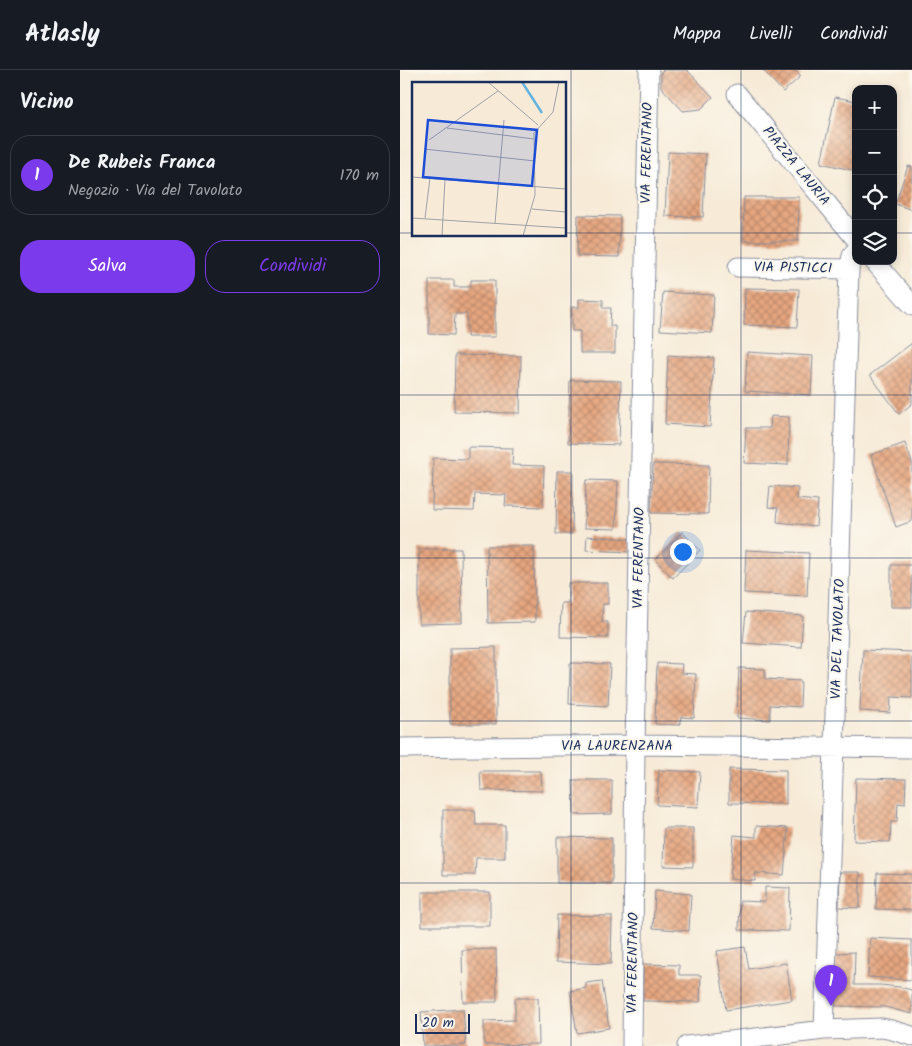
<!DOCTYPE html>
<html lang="it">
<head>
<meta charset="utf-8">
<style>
	body { margin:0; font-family:Kalam,sans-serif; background:#20242c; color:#f1f3f6 }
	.controls { position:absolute; right:15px; top:15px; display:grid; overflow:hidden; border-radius:10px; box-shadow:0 2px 8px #0003 }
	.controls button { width:45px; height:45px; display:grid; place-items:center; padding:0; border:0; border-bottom:1px solid #363941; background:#171b24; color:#f1f3f6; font:25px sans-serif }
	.scale { position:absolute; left:15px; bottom:12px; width:55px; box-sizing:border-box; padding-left:5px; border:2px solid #1b2f5e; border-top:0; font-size:14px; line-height:18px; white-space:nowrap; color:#1b2f5e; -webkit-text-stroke:4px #fbf7ec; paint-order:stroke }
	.you { position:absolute; left:282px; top:481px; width:18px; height:18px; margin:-12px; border:4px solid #fff; border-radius:50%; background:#1a73e8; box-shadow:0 0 0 8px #1a73e833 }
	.badge { display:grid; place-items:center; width:32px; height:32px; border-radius:50%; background:#7c3aed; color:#fff; font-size:16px; font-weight:700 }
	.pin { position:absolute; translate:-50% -41px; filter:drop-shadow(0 1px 2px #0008) }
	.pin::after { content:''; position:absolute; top:26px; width:18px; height:15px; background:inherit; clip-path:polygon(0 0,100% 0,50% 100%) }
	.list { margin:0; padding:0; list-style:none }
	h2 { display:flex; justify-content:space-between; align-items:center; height:65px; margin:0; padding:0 20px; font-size:21px }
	h2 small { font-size:16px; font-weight:400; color:#9ea1a6 }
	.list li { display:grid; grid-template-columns:32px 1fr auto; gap:15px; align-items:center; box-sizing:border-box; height:80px; margin:0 10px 10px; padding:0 10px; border:1px solid #363941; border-radius:20px }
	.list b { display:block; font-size:19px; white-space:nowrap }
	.list p { margin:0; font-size:16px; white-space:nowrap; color:#9ea1a6 }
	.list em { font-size:16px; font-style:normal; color:#9ea1a6 }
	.actions { display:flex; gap:10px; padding:15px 20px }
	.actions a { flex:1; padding:11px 0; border:1px solid #7c3aed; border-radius:20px; text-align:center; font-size:18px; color:#7c3aed }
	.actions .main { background:#7c3aed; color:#fff }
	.icon { flex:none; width:28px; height:28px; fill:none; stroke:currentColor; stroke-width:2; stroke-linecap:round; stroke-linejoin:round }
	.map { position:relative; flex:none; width:512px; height:976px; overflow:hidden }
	header { display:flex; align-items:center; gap:30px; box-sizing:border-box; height:70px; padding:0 25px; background:#171b24; border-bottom:1px solid #363941 }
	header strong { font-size:24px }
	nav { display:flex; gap:28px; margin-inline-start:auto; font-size:18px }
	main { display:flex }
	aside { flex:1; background:#171b24 }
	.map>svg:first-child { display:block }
	.building { fill:url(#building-cross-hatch) }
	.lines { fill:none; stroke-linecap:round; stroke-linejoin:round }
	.minor-casing { stroke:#898d9b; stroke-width:21 }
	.minor { stroke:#fff; stroke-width:19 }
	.grid { fill:none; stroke:#1b2f5e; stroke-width:1; stroke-opacity:0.55 }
	.labels { text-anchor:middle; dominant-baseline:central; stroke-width:4; stroke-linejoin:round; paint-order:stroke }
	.street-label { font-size:14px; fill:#1b2f5e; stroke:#fbf7ec }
	.inset-river { fill:none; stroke:#65b3df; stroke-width:2.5 }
	.inset-road { fill:none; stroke:#9fa0a7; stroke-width:1 }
	.view { fill:#1d4ed8; fill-opacity:0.15; stroke:#1d4ed8; stroke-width:2.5 }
	.inset-edge { fill:none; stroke:#1b2f5e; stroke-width:2.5 }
</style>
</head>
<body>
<header>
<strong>Atlasly</strong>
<nav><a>Mappa</a><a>Livelli</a><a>Condividi</a></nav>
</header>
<main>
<aside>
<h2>Vicino<small></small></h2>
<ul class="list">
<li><span class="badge">1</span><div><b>De Rubeis Franca</b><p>Negozio · Via del Tavolato</p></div><em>170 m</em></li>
</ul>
<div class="actions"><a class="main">Salva</a><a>Condividi</a></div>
</aside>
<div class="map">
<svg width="512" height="976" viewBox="0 0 512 976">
	<defs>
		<pattern id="building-cross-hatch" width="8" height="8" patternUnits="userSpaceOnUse" patternTransform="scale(1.25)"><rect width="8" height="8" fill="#e6a67f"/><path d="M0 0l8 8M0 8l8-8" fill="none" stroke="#ba886b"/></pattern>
	</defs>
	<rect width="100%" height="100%" fill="#fbf7ec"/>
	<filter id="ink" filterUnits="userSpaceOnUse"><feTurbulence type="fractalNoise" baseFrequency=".02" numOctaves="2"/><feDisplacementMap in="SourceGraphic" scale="10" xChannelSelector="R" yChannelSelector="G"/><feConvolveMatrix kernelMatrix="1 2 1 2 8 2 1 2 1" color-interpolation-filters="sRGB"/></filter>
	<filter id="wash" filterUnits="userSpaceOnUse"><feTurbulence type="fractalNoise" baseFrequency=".0096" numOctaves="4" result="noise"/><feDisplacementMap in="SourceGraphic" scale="20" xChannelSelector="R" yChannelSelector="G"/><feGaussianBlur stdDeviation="1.12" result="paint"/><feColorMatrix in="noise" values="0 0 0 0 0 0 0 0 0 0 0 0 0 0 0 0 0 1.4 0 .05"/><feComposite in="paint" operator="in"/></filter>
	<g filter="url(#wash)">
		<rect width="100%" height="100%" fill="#f7ebd8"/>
		<g id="blocks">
			<!-- building -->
			<path class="building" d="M263,0h24l26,27 -12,12 -18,2 -22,-24v-15z
				M363,0h32l6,6 -18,16z
				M435,27l21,4v70l-35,-8z
				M268,82l38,2 -3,63 -38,-1z
				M508,96l4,1v43l-17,-6z
				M344,127h55l-1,44h-55z
				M178,145l42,1 -1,41 -42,-1z
				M29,210h25v7h17v-7h24v57h-28v-23h-12l-1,21 -25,-1z
				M345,218l54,1 -2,38 -53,-2z
				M263,222l51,3 -2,38 -52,-3z
				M179,229l24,1v8h8l-1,18h5v27h-35v-22h-8v-24h7z
				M512,273v61l-13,10 -29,-39z
				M347,282l66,4 -2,39 -66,-4z
				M55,285l66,1 -1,57 -66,-1z
				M268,285l46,3 -4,69 -45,-3z
				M170,310l51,1 -2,64 -51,-2z
				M371,346l18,1 -1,48 -44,-2 2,-35h24z
				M505,373l7,19v59l-16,6 -25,-72z
				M68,377l45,1 -1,17 32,1 -1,41 -38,-1 1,-11 -31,-1 -1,17 -42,-1 1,-52 35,1z
				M253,394l56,1 -1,49 -57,-1z
				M157,401h16l-1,63h-16z
				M186,410l32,1 -2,48 -32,-1z
				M370,416l28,2 -1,11 21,2 -2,25 -39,-4 1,-14 -10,-1z
				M282,462l18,18 -27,28 -18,-18z
				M187,466l44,3v13l-45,-2z
				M87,476h47l1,76 -47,1z
				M19,479h42l1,74 -43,1z
				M346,480l63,3 -2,43 -63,-3z
				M491,495h21v42h-21z
				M168,513h40v21h-5l-1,18h6v16l-48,-1 1,-34h7z
				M346,542l57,4 -2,31 -58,-4z
				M96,577v77h-46v-76z
				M463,580l49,2v46l-21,-1 -1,16 -30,-2z
				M170,593l40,1 -2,42 -39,-2z
				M257,593l25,1 -1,9 15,1 -2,44 -13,-1 -1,8 -25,-1z
				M339,598l26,1v10l36,2 -1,26 -30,-2v15l-33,-2z
				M329,699l57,1v34l-57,-1z
				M259,700l41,2 -2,35 -41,-2z
				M80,701h61l1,20 -61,-1z
				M456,708l50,1 -1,25 -7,-1 -1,19h-6l-1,20 -36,-1z
				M173,710h39v34l-38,1z
				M43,740h32l1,15h29v33h-29l-1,17h-32z
				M356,756l32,2 -4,47 -29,-2v8l-25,-2 4,-44 22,2z
				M264,758h29v39l-30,-1z
				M157,767l55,1v45h-55z
				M440,802h20v36l-21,-1z
				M477,803l35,1v36l-36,-1z
				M365,817l25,1 -1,43 -50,-1 1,-29 25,1z
				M255,821l36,3 -2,37 -36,-3z
				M22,822h68v34h-68z
				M157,845l55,1 -1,48 -55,-2z
				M470,868l42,2v40l-44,-3z
				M345,877l4,22 37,-6 6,37 -66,10 -9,-59z
				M96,879l1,53h-34l-1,-52z
				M455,882l-1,33h26l20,2 12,3v24l-27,-7 -50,-1 1,-53z
				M243,894l36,1v10h22l-1,27 -57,-1z
				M202,911l7,47 -32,5 -7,-42 16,-3v-5z
				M115,928h23l1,46 -55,1v-24l31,-1z
				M63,939l3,36 -43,1 -2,-34z"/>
		</g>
	</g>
	<g filter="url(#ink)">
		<use href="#blocks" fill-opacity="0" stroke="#898d9b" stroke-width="1"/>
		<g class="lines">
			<!-- minor casing -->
			<g class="minor-casing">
				<path id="minor" d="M337,24l119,145
					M474,191l38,44
					M338,197l111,2
					M0,678l235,-3 277,3
					M424,960l10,-284 15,-477 3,-13 4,-6
					M232,976l3,-301 14,-675
					M287,976l137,-16 58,-2 10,2 20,6"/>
			</g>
			<!-- minor -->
			<use href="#minor" class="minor"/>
		</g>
	</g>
	<!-- grid -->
	<path class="grid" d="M171,0v976M341,0v976M0,163h14M165,163h291M493,163h19M0,325h512M0,488h512M0,651h512M0,813h512"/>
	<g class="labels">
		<!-- street labels -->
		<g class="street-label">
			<text transform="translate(247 83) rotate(-89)">VIA FERENTANO</text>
			<text transform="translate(396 96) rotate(51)">PIAZZA LAURIA</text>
			<text transform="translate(393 198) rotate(1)">VIA PISTICCI</text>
			<text transform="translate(239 488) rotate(-89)">VIA FERENTANO</text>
			<text transform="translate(438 569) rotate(-88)">VIA DEL TAVOLATO</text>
			<text x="217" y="676">VIA LAURENZANA</text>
			<text transform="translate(233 893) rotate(-89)">VIA FERENTANO</text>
		</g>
	</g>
	<!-- overview -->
	<g transform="translate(12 12)">
		<rect width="154" height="154" fill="#f7ebd8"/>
		<path class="inset-river" d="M110,0l20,31"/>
		<path class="inset-road" d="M76,0l50,43M35,46l87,11M17,58l69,-49M12,67l111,12M0,95l154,12M120,127l34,3M0,136l154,10M13,136l5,-40M83,141l9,-103M30,154l3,-57M111,154l12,-41 -1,-62 19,-21 6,-30"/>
		<path class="view" d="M16,38l109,10 -5,56 -109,-9z"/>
		<rect width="154" height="154" class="inset-edge"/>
	</g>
</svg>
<div class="controls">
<button>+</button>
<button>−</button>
<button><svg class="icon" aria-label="locate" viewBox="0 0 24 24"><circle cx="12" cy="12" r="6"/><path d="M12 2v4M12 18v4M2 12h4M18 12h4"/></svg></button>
<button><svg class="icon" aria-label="layers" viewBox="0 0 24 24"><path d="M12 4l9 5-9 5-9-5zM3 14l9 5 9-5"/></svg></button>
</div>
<div class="scale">20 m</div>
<div class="you"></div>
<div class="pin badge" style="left:431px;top:936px">1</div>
</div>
</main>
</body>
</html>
